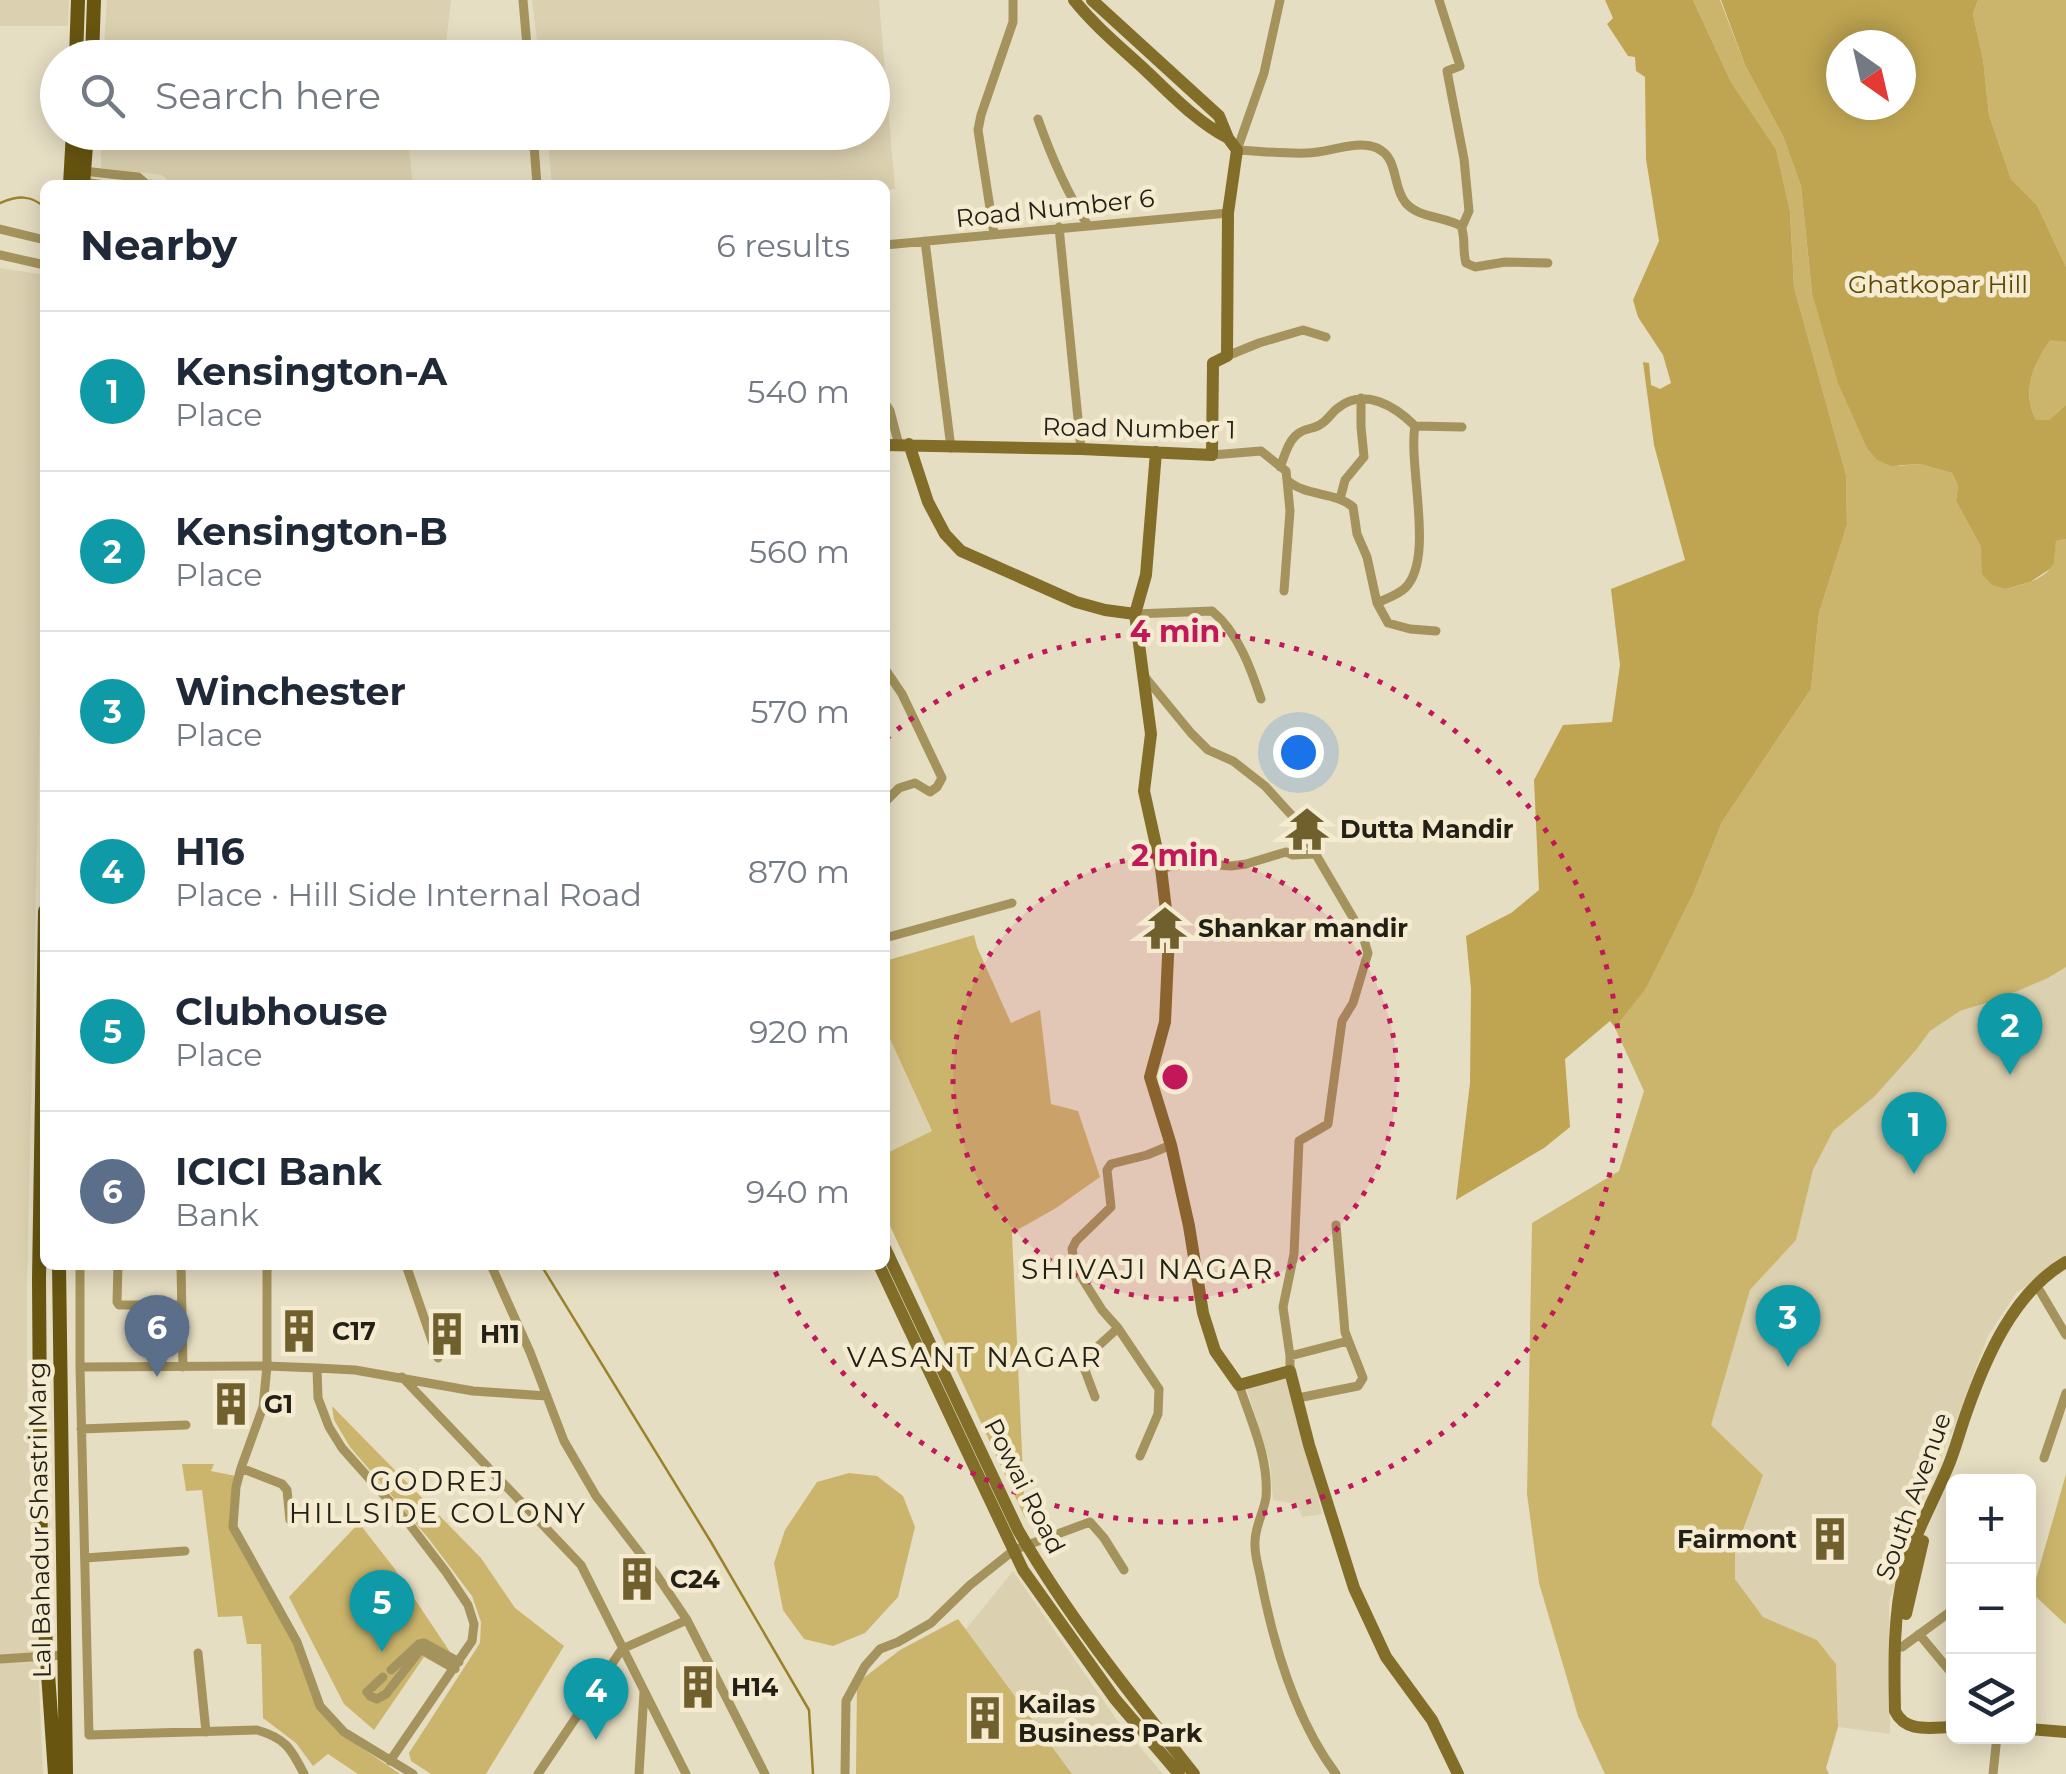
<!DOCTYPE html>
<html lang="en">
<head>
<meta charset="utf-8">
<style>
	body { margin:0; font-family:Montserrat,sans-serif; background:#f6f6f7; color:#1f2937 }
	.controls { position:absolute; right:30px; bottom:30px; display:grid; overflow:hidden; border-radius:15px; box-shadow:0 5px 25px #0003 }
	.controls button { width:90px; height:90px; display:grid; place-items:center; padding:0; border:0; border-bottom:2px solid #e0e1e3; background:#fff; color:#1f2937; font:50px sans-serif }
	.compass { position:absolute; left:1826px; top:30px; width:90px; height:90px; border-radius:50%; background:#fff; box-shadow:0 5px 25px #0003; rotate:146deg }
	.you { position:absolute; left:1298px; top:752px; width:35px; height:35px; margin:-25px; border:8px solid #fff; border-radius:50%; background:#1a73e8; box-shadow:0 0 0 15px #1a73e833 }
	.badge { display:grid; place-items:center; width:65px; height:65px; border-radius:50%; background:#1a73e8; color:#fff; font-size:32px; font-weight:700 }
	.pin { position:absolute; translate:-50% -82px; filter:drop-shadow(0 2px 5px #0008) }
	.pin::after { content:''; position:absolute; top:52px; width:35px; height:30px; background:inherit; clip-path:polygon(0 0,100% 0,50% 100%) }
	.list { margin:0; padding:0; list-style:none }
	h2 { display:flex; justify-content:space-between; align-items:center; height:130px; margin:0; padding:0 40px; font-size:42px }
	h2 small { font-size:32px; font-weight:400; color:#747a83 }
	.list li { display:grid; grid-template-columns:65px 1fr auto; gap:30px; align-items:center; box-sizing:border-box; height:160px; padding:0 40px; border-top:2px solid #e0e1e3 }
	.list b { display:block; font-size:38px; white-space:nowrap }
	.list p { margin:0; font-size:32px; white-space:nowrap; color:#747a83 }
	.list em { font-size:32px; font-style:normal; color:#747a83 }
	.icon { flex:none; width:55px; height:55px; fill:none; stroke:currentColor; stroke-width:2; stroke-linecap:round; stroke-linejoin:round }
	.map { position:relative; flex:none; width:2066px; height:1774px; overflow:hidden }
	.search { position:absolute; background:#fff; box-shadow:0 5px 25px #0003; left:40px; top:40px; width:850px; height:110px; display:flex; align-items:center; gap:25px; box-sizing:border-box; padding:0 35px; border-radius:55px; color:#747a83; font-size:38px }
	.panel { position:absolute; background:#fff; box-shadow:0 5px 25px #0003; left:40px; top:180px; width:850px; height:1090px; border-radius:15px }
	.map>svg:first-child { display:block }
	.built { fill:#dbd1b0 }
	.green { fill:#cbb56c }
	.forest { fill:#bfa551; fill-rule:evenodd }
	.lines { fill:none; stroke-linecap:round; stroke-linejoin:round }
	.stream { stroke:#9b822a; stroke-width:2.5 }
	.street { stroke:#a4935c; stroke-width:9 }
	.secondary { stroke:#826e28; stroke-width:12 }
	.primary { stroke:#675510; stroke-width:14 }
	.ring { fill:none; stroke:#c2185b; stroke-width:5; stroke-dasharray:5 10 }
	.labels { text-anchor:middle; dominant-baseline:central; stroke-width:9; stroke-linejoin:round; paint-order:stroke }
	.street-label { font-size:25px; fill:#232016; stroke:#f4ebd0 }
	.park-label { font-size:25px; fill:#5c4a04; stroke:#f4ebd0 }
	.poi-label { font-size:25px; font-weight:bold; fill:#232016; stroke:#f4ebd0; text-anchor:start }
	.neighbourhood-label { font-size:28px; letter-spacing:2.5px; fill:#232016; stroke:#f4ebd0 }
	.centre { fill:#c2185b; stroke:#f4ebd0; stroke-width:5 }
	.ring-label { font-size:30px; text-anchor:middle; font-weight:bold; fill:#c2185b; stroke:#f4ebd0; stroke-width:9; stroke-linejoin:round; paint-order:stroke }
</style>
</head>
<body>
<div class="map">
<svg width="2066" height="1774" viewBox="0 0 2066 1774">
	<rect width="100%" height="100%" fill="#e6dec3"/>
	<!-- built -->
	<path class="built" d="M0,0h69l-1,26h-68z
		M107,0h344l-5,44 -5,13h-338z
		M532,0h347l16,189 -10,1v-5h-333l-5,-52 325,-1v-74l-333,-1z
		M101,133l335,-1v3l-28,6 5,44h-240l-11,-10 -61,-7z
		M0,268l45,7v209l-18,805v110l16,375h-43z
		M2066,967v293l-50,33 -28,43 -34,91 -30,69 -35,106 1,132 -52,-7 -2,-63 -19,-24 -54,-23 -28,-38v-27l28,-77 -53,-50 40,-135 46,-50 17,-70 20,-39 42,-35 41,-46 14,-19 30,-20 36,-11 52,-22z
		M885,1028l47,104 -47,22z
		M1286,1376l23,82 13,56 -20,3 -5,-13 -24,-4 -3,-36 -24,-78z
		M1013,1571l106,152 44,51h-107l-95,-139z"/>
	<!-- green -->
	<path class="green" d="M1693,0h27l25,65 38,71 18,50 11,107 86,173 22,-2 32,9 6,13 -2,15 25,46 2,13 23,29c15,-4 38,-9 46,-23 4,-6 2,-18 4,-25l10,-2v428l-18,11 -52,22 -36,11 -30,20 -14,19 -41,46 -42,35 -20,39 -17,70 -46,50 -39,135 52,50 -28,77v27l28,38 54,23 19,24 2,63 -12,41 3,6h-224l-27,-58 -39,-133 -12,-89 5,-271 87,-52 25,-80 -29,-63 31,-41 47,-93 29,-72 89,-133 8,-76 28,-88 -1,-50 -52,-188 -4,-76 -14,-62 -45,-67z
		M1978,0h88v267l-29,-62 -26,-26 -22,-64 -6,-56 -10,-45z
		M2050,339l16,3v63l-17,15h-13c-15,-29 -3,-55 14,-81z
		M974,935l3,12 34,76 29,-13 11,94 27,7 22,66 -44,31 -44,25 13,285 -140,-303v-61l47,-23 -47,-103v-67z
		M332,1406l149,152 34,50 49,38 -78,128h-55l-20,-13 -2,-8 71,-110 1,-21 -9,-26 -43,-57 -79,-92 -16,-27z
		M182,1464h32l-3,7 25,5v54l59,116 33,71 21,22 51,35h-42l-30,-20 -15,12 -17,-23 -33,-25 -2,-74h-14l-5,-28 -24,1 -16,-127 -16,1z
		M849,1473l28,3 26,20 12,31 -17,70 -33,36 -32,13 -29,-7 -21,-29 -9,-47 11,-33 32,-48z
		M2066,1474v149l-1,1 -33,-31z
		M359,1523l35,45 58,87 -8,13 -20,-11 -50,73 -30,-26 -55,-107z
		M958,1619l114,155h-216l1,-91 43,-33z"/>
	<!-- forest -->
	<path class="forest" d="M1605,0h88l38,82 45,67 14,62 4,76 52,188 1,50 -28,88 -8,76 -89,133 -29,72 -47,94 -31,40 -5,-7 -45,38 5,68 -26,21 -88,52 14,-117 1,-94 -5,-53 45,-23 28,-23 -5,-110 29,-55 49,-3 8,-57 -9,-76 74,-29 -31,-115 -11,-83 6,1 2,22 9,4 11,-6 -8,-28 -25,-38 -5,-17 26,-59 -13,-82 -1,-82 -9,-6 -1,-14 -7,-1 -21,-32 6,-6z
		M1721,0h257l-5,14 10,45 6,56 22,64 26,26 29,62v75l-16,-2c-17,25 -29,51 -14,80h13l17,-15v134l-10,2 -2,22 -4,6 -20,13 -24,7 -14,-4 -10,-11 -1,-27 -25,-46 2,-15 -6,-13 -32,-9 -29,2 -14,-6 -10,-12 -29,-65 -26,-90 -11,-107 -18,-50 -38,-71zM1841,45h60v60h-60z"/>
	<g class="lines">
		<!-- stream -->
		<path class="stream" d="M0,203c17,-7 31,-9 45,5
			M541,1265l170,277 98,168 4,64"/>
		<!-- street -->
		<path class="street" d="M523,0l5,58
			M1280,0l-16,73 -27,77c23,1 47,4 70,3 22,0 49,-14 70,-5 22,10 15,38 28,54 12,16 39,14 56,24 5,12 1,24 5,37l9,4 30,-5 43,1
			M1439,0l21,66 -13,5 17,88 5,52 -7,16
			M1038,119c13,37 28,72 49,105
			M533,132l4,53
			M83,171l55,6 8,7 16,1
			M83,182l22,3
			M1059,227l22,222
			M0,229l45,11
			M994,234l-16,-104 3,-15 32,-93v-22
			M925,241l26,207
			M885,245l343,-32
			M0,255l45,10
			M1227,356l32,-13 44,-13 23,7
			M885,403l5,8 9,34
			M1212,455l49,-4 25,20 1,9c19,17 47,11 66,27l4,27 10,23 10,46 11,20 22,6 26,2
			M1280,467c5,-11 8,-27 19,-34 6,-5 16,-4 22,-9 7,-4 11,-12 17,-16 26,-21 57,-2 77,18l47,1
			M1340,499l5,-19 19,-23 -3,-30v-29
			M1284,591l6,-80 -3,-31
			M1377,603c8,-4 21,-8 28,-15 30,-29 3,-121 10,-162
			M1135,614l77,-3c26,21 39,58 49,88
			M885,669l17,25 40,84 -5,9 -7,5 -15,-9 -16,5 -14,14
			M1145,677l46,56 17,17 25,11 32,25 30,33 67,114 6,20 -15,50 -11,18 -14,103 -29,17 -5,113 -11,53 7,49v15
			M1161,868l35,-5 35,3 15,-2 40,-12 7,3 21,-1
			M885,938l127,-35
			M118,1265l-1,37 2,3h62
			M181,1265l2,102
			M267,1265v101l-4,41 -22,61 -5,19 -3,40 64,115 23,64 24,26 69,42
			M406,1265l32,93
			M491,1265l39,87 34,89 32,55 60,78 31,46 78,154
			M2040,1291l26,44
			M1290,1356l58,-15
			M80,1367v-102
			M317,1368l38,2 118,21 74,5
			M402,1377l179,188 105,209
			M1239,1385c12,36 30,73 27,112 -2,15 -11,29 -11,45 -1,12 4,26 6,38 13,67 34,139 75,194
			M1095,1397l-12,-32v-5l35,-32
			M1298,1398l60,-12 5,-8 -18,-46 -9,-107
			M81,1429l105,-4
			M1140,1456l18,-42 1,-25 -41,-61 -16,-18 -27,-43 -3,-18 4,-8 35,-34 -4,-37 4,-6 36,-9 24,-10
			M2044,1458l22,-65
			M241,1468l41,16 5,6 3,30
			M85,1558l100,-7
			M1919,1634l35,42
			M1902,1647l52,-38
			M198,1653l8,79
			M0,1659l63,-4
			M391,1670l28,-26 5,-1 35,19
			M383,1677l-16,15 3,4 7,3 9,-5 35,-45 34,20
			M304,1774c-13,-26 -19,-36 -47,-44l-168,5 -9,-368 187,-1 50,2 1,30 11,29 13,21 65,73 39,51 22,33 6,19 -2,17 -82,120
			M538,1774l84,-125 65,-29
			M639,1774l5,-82
			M845,1774l1,-73 19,-35 15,-17 18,-7 33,-19 39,-38 44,-35 76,-28 14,16 20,32
			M1993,1774l4,-38"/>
		<!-- secondary -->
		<path class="secondary" d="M1074,0c20,25 44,45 68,67 27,25 53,54 86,71
			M909,444l19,58 17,32 16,17 115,51 29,8 30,4
			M885,445l196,4 131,6 1,-92 14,-7 1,-143 9,-63 -9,-12 -9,-22 -127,-116
			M1156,452l-10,123 -11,39 16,120 -7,57 17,77 8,67 -4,87 -15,55 21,68 18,81 14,87 12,38 24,34 51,-14 19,74 45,143 32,69 46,63 26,54
			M885,1248l133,282c50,87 114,166 176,244
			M879,1265l144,305 92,129 64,75
			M1906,1614l17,-73
			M1954,1727c-22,0 -48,7 -59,-16 -1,-47 -2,-97 10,-144 10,-34 28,-65 42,-98 8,-18 13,-39 20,-58 19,-54 47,-119 99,-149
			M2028,1729l38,3"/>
		<!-- primary -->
		<path class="primary" d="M76,58l2,-58
			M92,58l2,-58
			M70,185l3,-53
			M83,185l4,-53
			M45,911l-6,368 2,294 14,201
			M59,1265l7,509"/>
	</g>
	<!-- distance rings -->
	<circle cx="1175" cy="1077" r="222" fill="#c2185b" fill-opacity=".12"/>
	<g class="ring">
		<circle cx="1175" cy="1077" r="222"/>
		<path d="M886 739A445 445 0 1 1 772 1265"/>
	</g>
	<!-- icons -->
	<defs>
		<g id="temple-bare" transform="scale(3.45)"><path d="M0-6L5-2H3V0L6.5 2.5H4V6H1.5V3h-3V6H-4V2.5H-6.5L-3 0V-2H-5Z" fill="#70602e" stroke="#f4ebd0" stroke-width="2.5" paint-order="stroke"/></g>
		<g id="building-bare" transform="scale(3.45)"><path d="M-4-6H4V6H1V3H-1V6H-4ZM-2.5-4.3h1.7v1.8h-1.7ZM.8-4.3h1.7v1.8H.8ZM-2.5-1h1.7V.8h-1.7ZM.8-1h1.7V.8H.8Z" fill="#70602e" stroke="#f4ebd0" stroke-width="2.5" paint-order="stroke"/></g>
	</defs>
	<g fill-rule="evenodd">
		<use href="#temple-bare" x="1307" y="829"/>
		<use href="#temple-bare" x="1165" y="928"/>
		<use href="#building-bare" x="299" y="1331"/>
		<use href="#building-bare" x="447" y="1334"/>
		<use href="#building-bare" x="231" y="1404"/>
		<use href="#building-bare" x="1830" y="1539"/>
		<use href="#building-bare" x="637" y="1579"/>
		<use href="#building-bare" x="698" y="1687"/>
		<use href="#building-bare" x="985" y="1718"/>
	</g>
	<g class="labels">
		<!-- street labels -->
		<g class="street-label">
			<text transform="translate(1055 208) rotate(-6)">Road Number 6</text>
			<text transform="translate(1139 428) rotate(1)">Road Number 1</text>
			<text transform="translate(1025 1486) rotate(63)">Powai Road</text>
			<text transform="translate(1913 1496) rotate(-70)">South Avenue</text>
			<text transform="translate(39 1520) rotate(-91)">Lal Bahadur Shastri Marg</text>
		</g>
		<!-- park labels -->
		<g class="park-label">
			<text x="1938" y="284">Ghatkopar Hill</text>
		</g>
		<!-- poi labels -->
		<g class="poi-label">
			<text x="1340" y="829">Dutta Mandir</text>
			<text x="1198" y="928">Shankar mandir</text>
			<text x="332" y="1331">C17</text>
			<text x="480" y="1334">H11</text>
			<text x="264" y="1404">G1</text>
			<text x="1797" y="1539" text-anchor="end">Fairmont</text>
			<text x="670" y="1579">C24</text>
			<text x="731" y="1687">H14</text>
			<text x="1018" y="1704">Kailas<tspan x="1018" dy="29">Business Park</tspan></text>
		</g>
		<!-- neighbourhood labels -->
		<g class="neighbourhood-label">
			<text x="1148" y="1269">SHIVAJI NAGAR</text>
			<text x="975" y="1357">VASANT NAGAR</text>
			<text x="438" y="1481">GODREJ<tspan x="438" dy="32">HILLSIDE COLONY</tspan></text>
		</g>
	</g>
	<circle cx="1175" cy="1077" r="15" class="centre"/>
	<g class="ring-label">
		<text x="1175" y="642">4 min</text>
		<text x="1175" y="866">2 min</text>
	</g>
</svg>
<div class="controls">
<button>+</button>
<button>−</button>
<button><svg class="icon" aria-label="layers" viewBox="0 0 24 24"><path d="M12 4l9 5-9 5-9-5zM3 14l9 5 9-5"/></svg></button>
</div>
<svg class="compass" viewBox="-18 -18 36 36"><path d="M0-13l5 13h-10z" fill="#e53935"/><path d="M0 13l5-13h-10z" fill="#747a83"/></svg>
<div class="you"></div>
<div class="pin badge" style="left:1914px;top:1174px;background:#0f9aa8">1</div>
<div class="pin badge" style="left:2010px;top:1075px;background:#0f9aa8">2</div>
<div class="pin badge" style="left:1788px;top:1367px;background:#0f9aa8">3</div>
<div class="pin badge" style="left:596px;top:1740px;background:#0f9aa8">4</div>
<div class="pin badge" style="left:382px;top:1652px;background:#0f9aa8">5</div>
<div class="pin badge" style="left:157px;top:1377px;background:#5c6f8a">6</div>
<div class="search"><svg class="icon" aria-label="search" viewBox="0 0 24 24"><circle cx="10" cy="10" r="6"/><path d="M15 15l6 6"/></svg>Search here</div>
<section class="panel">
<h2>Nearby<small>6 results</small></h2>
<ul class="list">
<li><span class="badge" style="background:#0f9aa8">1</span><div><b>Kensington-A</b><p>Place</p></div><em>540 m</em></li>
<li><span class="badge" style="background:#0f9aa8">2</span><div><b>Kensington-B</b><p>Place</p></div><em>560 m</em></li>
<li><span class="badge" style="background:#0f9aa8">3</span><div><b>Winchester</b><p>Place</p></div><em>570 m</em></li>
<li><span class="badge" style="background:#0f9aa8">4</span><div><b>H16</b><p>Place · Hill Side Internal Road</p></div><em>870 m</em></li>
<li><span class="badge" style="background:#0f9aa8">5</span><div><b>Clubhouse</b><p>Place</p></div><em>920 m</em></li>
<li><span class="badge" style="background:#5c6f8a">6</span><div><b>ICICI Bank</b><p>Bank</p></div><em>940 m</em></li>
</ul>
</section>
</div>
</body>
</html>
